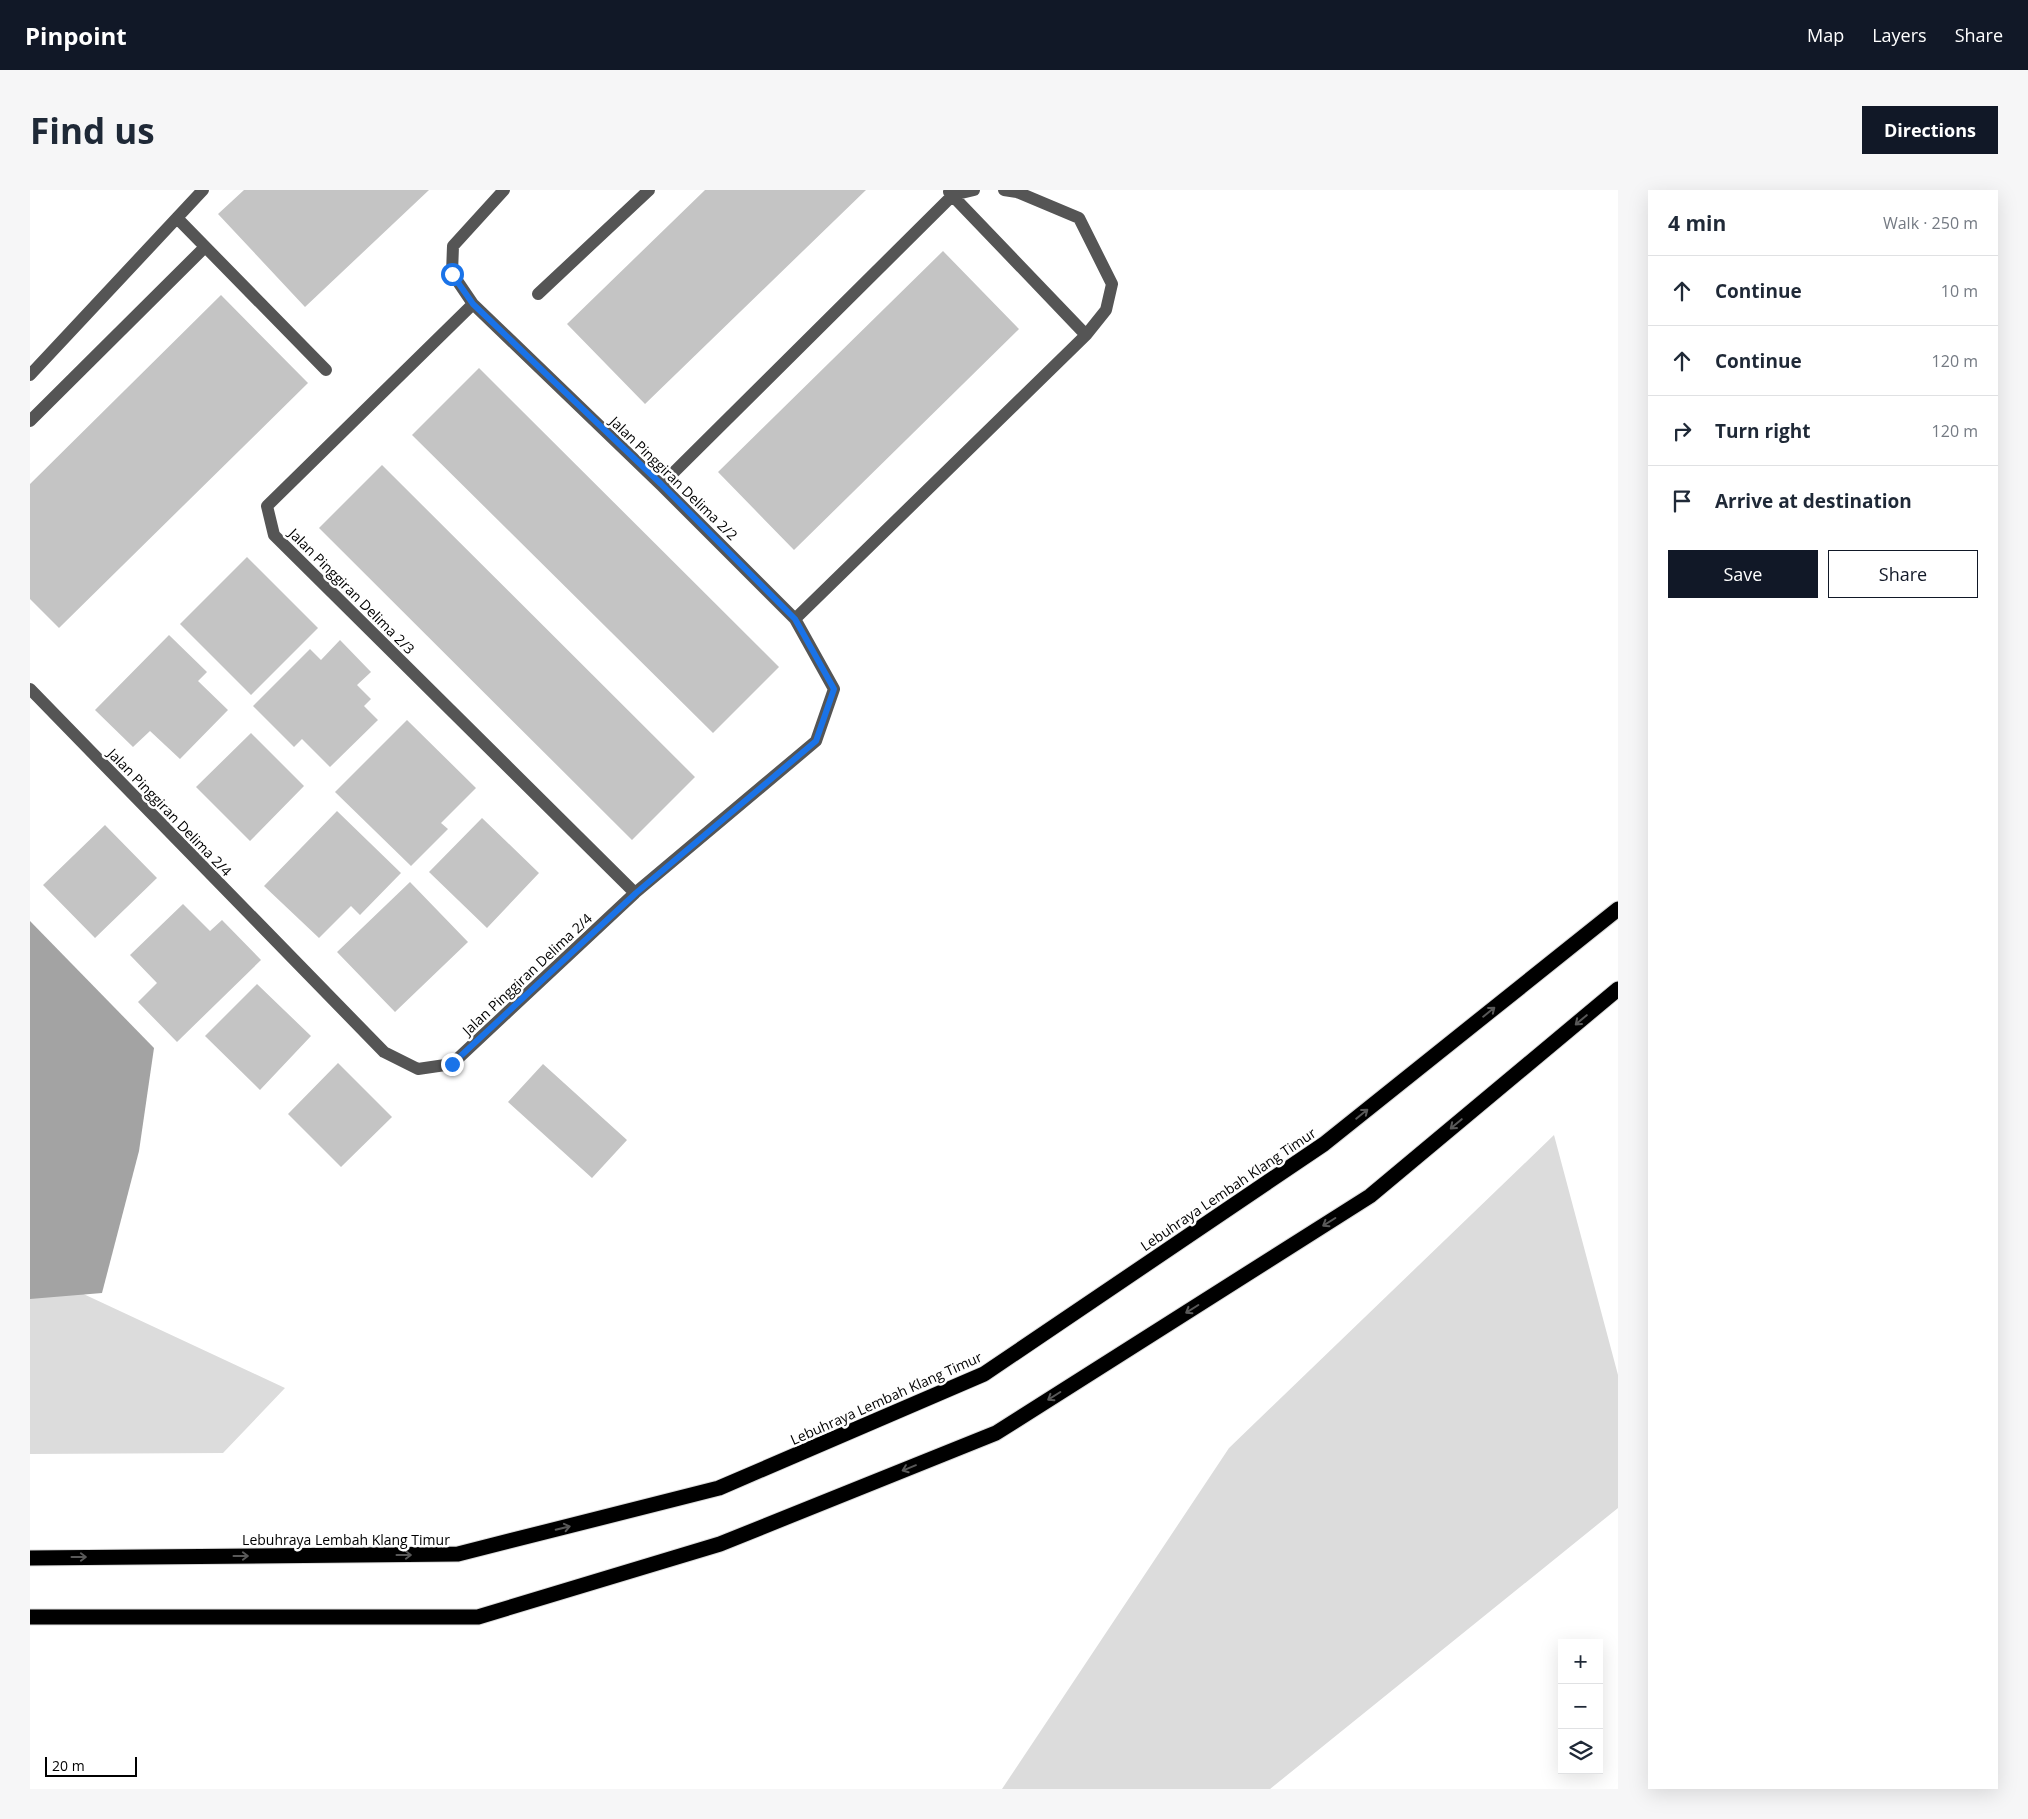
<!DOCTYPE html>
<html lang="en">
<head>
<meta charset="utf-8">
<style>
	body { margin:0; font-family:"Open Sans",sans-serif; background:#f6f6f7; color:#1f2937 }
	.controls { position:absolute; right:15px; bottom:15px; display:grid; overflow:hidden; border-radius:0px; box-shadow:0 5px 20px #0002 }
	.controls button { width:45px; height:45px; display:grid; place-items:center; padding:0; border:0; border-bottom:1px solid #e0e1e3; background:#fff; color:#1f2937; font:25px sans-serif }
	.scale { position:absolute; left:15px; bottom:12px; width:92px; box-sizing:border-box; padding-left:5px; border:2px solid #000; border-top:0; font-size:14px; line-height:18px; white-space:nowrap; color:#000; -webkit-text-stroke:4px #fff; paint-order:stroke }
	.stop { position:absolute; width:15px; height:15px; margin:-11px; border:4px solid #1a73e8; border-radius:50%; background:#fff }
	.stop.end { background:#1a73e8; border-color:#fff; box-shadow:0 1px 5px #0008 }
	.list { margin:0; padding:0; list-style:none }
	h2 { display:flex; justify-content:space-between; align-items:center; height:65px; margin:0; padding:0 20px; font-size:21px }
	h2 small { font-size:16px; font-weight:400; color:#747a83 }
	.list li { display:grid; grid-template-columns:32px 1fr auto; gap:15px; align-items:center; box-sizing:border-box; height:70px; padding:0 20px; border-top:1px solid #e0e1e3 }
	.list b { display:block; font-size:19px; white-space:nowrap }
	.list em { font-size:16px; font-style:normal; color:#747a83 }
	.actions { display:flex; gap:10px; padding:15px 20px }
	.actions a { flex:1; padding:11px 0; border:1px solid #111827; border-radius:0px; text-align:center; font-size:18px; color:#111827 }
	.actions .main { background:#111827; color:#fff }
	.icon { flex:none; width:28px; height:28px; fill:none; stroke:currentColor; stroke-width:2; stroke-linecap:round; stroke-linejoin:round }
	.map { position:relative; flex:none; width:1588px; height:1599px; overflow:hidden; border-radius:0px }
	header { display:flex; align-items:center; gap:30px; box-sizing:border-box; height:70px; padding:0 25px; background:#111827; color:#fff }
	header strong { font-size:24px }
	nav { display:flex; gap:28px; margin-inline-start:auto; font-size:18px }
	.intro { display:flex; align-items:center; justify-content:space-between; box-sizing:border-box; height:120px; padding:0 30px }
	h1 { margin:0; font-size:35px }
	.button { padding:12px 22px; border-radius:0px; background:#111827; color:#fff; font-size:18px; font-weight:700 }
	main { display:flex; gap:30px; padding:0 30px }
	aside { flex:1; background:#fff; border-radius:0px; box-shadow:0 5px 20px #0002 }
	.map>svg:first-child { display:block }
	.green { fill:#dcdcdc }
	.water { fill:#a3a3a3 }
	.building { fill:#c4c4c4 }
	.lines { fill:none; stroke-linecap:round; stroke-linejoin:round }
	.highway-casing { stroke:#dbdbdb; stroke-width:17 }
	.minor { stroke:#555; stroke-width:12 }
	.highway { stroke:#000; stroke-width:15 }
	.oneway { stroke:#595959 }
	.route { stroke:#1a73e8; stroke-width:6 }
	.labels { text-anchor:middle; dominant-baseline:central; stroke-width:5; stroke-linejoin:round; paint-order:stroke }
	.street-label { font-size:14px; fill:#000; stroke:#fff }
</style>
</head>
<body>
<header>
<strong>Pinpoint</strong>
<nav><a>Map</a><a>Layers</a><a>Share</a></nav>
</header>
<div class="intro"><h1>Find us</h1><a class="button">Directions</a></div>
<main>
<div class="map">
<svg width="1588" height="1599" viewBox="0 0 1588 1599">
	<rect width="100%" height="100%" fill="#fff"/>
	<!-- green -->
	<path class="green" d="M1524,945l64,240v133l-348,281h-268l227,-341z
		M47,1101l208,97 -62,65 -193,1v-159z"/>
	<!-- water -->
	<path class="water" d="M0,731l124,127 -15,103 -37,142 -72,6z"/>
	<!-- building -->
	<path class="building" d="M214,0h185l-124,117 -87,-93z
		M675,0h161l-221,214 -78,-80z
		M913,61l76,78 -225,221 -76,-78z
		M191,105l87,88 -249,245 -29,-29v-115z
		M449,178l300,299 -66,66 -301,-298z
		M352,275l313,312 -63,63 -313,-312z
		M217,367l71,71 -67,67 -71,-71z
		M139,445l38,37 -9,9 30,29 -48,49 -30,-28 -17,16 -38,-37z
		M310,450l31,32 -14,13 14,14 -7,7 14,14 -48,47 -28,-28 -8,8 -41,-41 57,-57 11,11z
		M377,530l69,68 -35,35 7,6 -37,37 -76,-74z
		M221,543l53,53 -54,55 -54,-54z
		M307,621l64,62 -41,42 -9,-9 -32,32 -55,-52z
		M452,628l57,55 -52,55 -58,-56z
		M75,635l52,53 -62,60 -52,-53z
		M380,692l58,60 -73,70 -58,-60z
		M153,714l27,27 12,-11 39,40 -84,82 -39,-40 19,-19 -27,-28z
		M227,794l54,52 -51,54 -55,-54z
		M308,873l54,54 -51,50 -53,-53z
		M513,874l84,76 -35,38 -84,-76z"/>
	<g class="lines">
		<!-- highway casing -->
		<g class="highway-casing">
			<path id="highway" d="M0,1368l428,-4 261,-66 265,-114 340,-230 294,-235
				M0,1427h448l242,-73 276,-111 374,-237 248,-207"/>
		</g>
		<!-- minor -->
		<path class="minor" d="M919,2l137,143
			M148,29l148,151
			M508,104l111,-104
			M443,114l-206,202 7,29 361,358
			M0,185l173,-185
			M0,231l175,-174
			M631,295l292,-290 21,-5
			M765,429l291,-284 20,-25 6,-26 -33,-66 -62,-26 -13,-2
			M0,499l354,363 34,17 34,-5 183,-171 181,-152 18,-52 -39,-70 -134,-134 -188,-181 -21,-31 1,-27 51,-56"/>
		<!-- highway -->
		<use href="#highway" class="highway"/>
	</g>
	<!-- one-way arrows -->
	<defs><path id="oneway-shaft" d="M-6 0H5M1.5-3L5.5 0L1.5 3" fill="none" stroke-width="1.6" stroke-linecap="round" stroke-linejoin="round" transform="scale(1.25)"/></defs>
	<g class="oneway">
		<use href="#oneway-shaft" transform="translate(1459 822) rotate(-39)"/>
		<use href="#oneway-shaft" transform="translate(1551 830) rotate(140)"/>
		<use href="#oneway-shaft" transform="translate(1332 924) rotate(-39)"/>
		<use href="#oneway-shaft" transform="translate(1426 934) rotate(140)"/>
		<use href="#oneway-shaft" transform="translate(1299 1032) rotate(148)"/>
		<use href="#oneway-shaft" transform="translate(1162 1119) rotate(148)"/>
		<use href="#oneway-shaft" transform="translate(1024 1206) rotate(148)"/>
		<use href="#oneway-shaft" transform="translate(879 1278) rotate(158)"/>
		<use href="#oneway-shaft" transform="translate(533 1338) rotate(-14)"/>
		<use href="#oneway-shaft" transform="translate(374 1365)"/>
		<use href="#oneway-shaft" transform="translate(211 1366)"/>
		<use href="#oneway-shaft" transform="translate(49 1367)"/>
	</g>
	<g class="lines">
		<!-- route -->
		<path class="route" d="M422,84l21,30 188,180 134,135 39,70 -18,52 -180,152 -184,171"/>
	</g>
	<g class="labels">
		<!-- street labels -->
		<g class="street-label">
			<text transform="translate(644 288) rotate(44)">Jalan Pinggiran Delima 2/2</text>
			<text transform="translate(322 401) rotate(45)">Jalan Pinggiran Delima 2/3</text>
			<text transform="translate(140 622) rotate(46)">Jalan Pinggiran Delima 2/4</text>
			<text transform="translate(497 784) rotate(-43)">Jalan Pinggiran Delima 2/4</text>
			<text transform="translate(1198 999) rotate(-34)">Lebuhraya Lembah Klang Timur</text>
			<text transform="translate(856 1208) rotate(-24)">Lebuhraya Lembah Klang Timur</text>
			<text x="316" y="1349">Lebuhraya Lembah Klang Timur</text>
		</g>
	</g>
</svg>
<div class="controls">
<button>+</button>
<button>−</button>
<button><svg class="icon" aria-label="layers" viewBox="0 0 24 24"><path d="M12 4l9 5-9 5-9-5zM3 14l9 5 9-5"/></svg></button>
</div>
<div class="scale">20 m</div>
<div class="stop" style="left:422px;top:84px"></div>
<div class="stop end" style="left:422px;top:874px"></div>
</div>
<aside>
<h2>4 min<small>Walk · 250 m</small></h2>
<ul class="list">
<li><svg class="icon" aria-label="ahead" viewBox="0 0 24 24"><path d="M12 20V5M6 11l6-6 6 6"/></svg><div><b>Continue</b></div><em>10 m</em></li>
<li><svg class="icon" aria-label="ahead" viewBox="0 0 24 24"><path d="M12 20V5M6 11l6-6 6 6"/></svg><div><b>Continue</b></div><em>120 m</em></li>
<li><svg class="icon" aria-label="right" viewBox="0 0 24 24"><path d="M7 20v-9h11M14 6l5 5-5 5"/></svg><div><b>Turn right</b></div><em>120 m</em></li>
<li><svg class="icon" aria-label="arrive" viewBox="0 0 24 24"><path d="M6 21V4h12l-3 4 3 4H6"/></svg><div><b>Arrive at destination</b></div></li>
</ul>
<div class="actions"><a class="main">Save</a><a>Share</a></div>
</aside>
</main>
</body>
</html>
